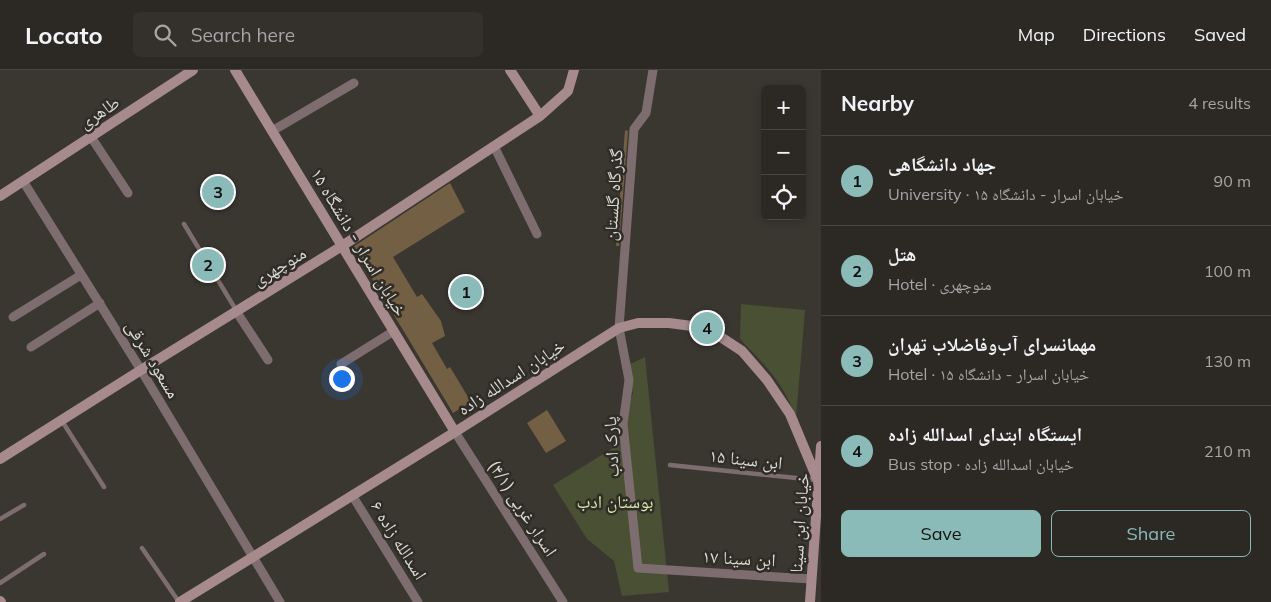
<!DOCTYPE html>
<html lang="en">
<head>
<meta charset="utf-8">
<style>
	body { margin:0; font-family:Mulish,"Noto Naskh Arabic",sans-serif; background:#34312d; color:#f1f3f6 }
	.controls { position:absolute; right:15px; top:15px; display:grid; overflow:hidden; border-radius:8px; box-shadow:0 2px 8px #0003 }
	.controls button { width:45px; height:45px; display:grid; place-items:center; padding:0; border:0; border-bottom:1px solid #484542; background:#2c2925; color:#f1f3f6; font:25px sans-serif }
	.you { position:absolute; left:341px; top:308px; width:18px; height:18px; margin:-12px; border:4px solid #fff; border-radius:50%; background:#1a73e8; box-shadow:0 0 0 8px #1a73e833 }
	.badge { display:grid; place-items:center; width:32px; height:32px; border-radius:50%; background:#8bbbb9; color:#111; font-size:16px; font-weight:700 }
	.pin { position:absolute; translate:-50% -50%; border:2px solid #fff; box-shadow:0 1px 5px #0006 }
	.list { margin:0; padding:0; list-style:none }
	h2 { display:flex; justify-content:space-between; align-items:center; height:65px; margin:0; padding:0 20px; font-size:21px }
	h2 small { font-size:16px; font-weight:400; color:#a6a6a7 }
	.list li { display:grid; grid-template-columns:32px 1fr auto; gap:15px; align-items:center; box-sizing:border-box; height:90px; padding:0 20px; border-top:1px solid #484542 }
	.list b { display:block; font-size:19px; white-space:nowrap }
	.list p { margin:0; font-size:16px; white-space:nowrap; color:#a6a6a7 }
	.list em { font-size:16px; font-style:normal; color:#a6a6a7 }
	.actions { display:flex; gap:10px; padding:15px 20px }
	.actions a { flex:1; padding:11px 0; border:1px solid #8bbbb9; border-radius:8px; text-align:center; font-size:18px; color:#8bbbb9 }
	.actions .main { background:#8bbbb9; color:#111 }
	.icon { flex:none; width:28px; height:28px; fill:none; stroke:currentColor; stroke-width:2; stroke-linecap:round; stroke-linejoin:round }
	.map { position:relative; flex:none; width:821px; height:532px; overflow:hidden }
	header { display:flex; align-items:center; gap:30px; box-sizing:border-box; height:70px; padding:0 25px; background:#2c2925; border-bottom:1px solid #484542 }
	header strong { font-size:24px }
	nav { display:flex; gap:28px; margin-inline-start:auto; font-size:18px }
	.search { width:350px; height:45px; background:#34312d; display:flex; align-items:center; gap:12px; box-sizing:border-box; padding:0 18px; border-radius:8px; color:#a6a6a7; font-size:19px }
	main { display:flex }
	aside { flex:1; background:#2c2925 }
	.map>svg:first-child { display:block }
	.green { fill:#495034 }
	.building { fill:#736044 }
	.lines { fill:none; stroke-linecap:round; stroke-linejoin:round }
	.lane { stroke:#7e6d6e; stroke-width:4.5 }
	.street { stroke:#7e6d6e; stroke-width:9 }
	.secondary { stroke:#a68a8c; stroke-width:10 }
	.labels { text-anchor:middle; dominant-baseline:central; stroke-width:5; stroke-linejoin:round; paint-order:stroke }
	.street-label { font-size:18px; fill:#dbd9d5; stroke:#302d27 }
	.park-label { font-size:18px; fill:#d7e6ab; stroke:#302d27 }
</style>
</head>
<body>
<header>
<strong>Locato</strong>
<div class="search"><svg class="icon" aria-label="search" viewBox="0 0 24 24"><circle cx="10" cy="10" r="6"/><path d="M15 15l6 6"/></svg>Search here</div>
<nav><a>Map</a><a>Directions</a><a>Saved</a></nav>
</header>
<main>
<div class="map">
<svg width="821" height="532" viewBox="0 0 821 532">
	<rect width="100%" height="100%" fill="#3a3731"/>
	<!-- green -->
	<path class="green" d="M741,234l64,6 -9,108c-12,-35 -31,-53 -56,-79z
		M645,287l24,235 -47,4 -8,-35 -27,-22 -34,-54 60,-37 20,-55 -11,-25z"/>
	<!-- building -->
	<path class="building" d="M625,60l3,1 -9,115h-3z
		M450,113l15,29 -72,45 24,40 5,-3 19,27 4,15 -13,7 15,26 3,-2 21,35 -18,11 -100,-166z
		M547,340l19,31 -20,12 -19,-30z"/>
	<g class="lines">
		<!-- lane -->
		<path class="lane" d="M184,154l52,86
			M62,351l42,66
			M670,395l146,15
			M0,449l24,-14
			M142,478l37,54
			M0,513l44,-29"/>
		<!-- street -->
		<path class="street" d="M653,0l-7,43 -12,16 -15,199 10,52 -6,44 15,144 173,11
			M272,61l82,-48
			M91,67l37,56
			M494,76l43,88
			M23,111l118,189 139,232
			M236,241l32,49
			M13,247l68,-42
			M31,277l69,-44
			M341,294l53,-33
			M455,362l108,170
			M352,425l66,107"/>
		<!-- secondary -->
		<path class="secondary" d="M235,0l220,362
			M510,0l30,46
			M0,126l193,-126
			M0,389l141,-89 201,-124 198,-130 28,-25 6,-21
			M0,531l1,1
			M180,532l275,-170 164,-104 19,-5h31l38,5 35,23 25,29 23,34 28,67
			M810,532l11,-156"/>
	</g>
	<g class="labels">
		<!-- street labels -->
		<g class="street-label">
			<text transform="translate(99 42) rotate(-33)">طاهری</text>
			<text transform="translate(613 125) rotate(-86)">گذرگاه گلستان</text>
			<text transform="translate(359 172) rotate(59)">خیابان اسرار - دانشگاه ۱۵</text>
			<text transform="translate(279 196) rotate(-31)">منوچهری</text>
			<text transform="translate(153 289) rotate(59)">مسعود شرقی</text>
			<text transform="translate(511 307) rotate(-33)">خیابان اسدالله زاده</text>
			<text transform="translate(611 377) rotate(-93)">پارک ادب</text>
			<text transform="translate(746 389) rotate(6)">ابن سینا ۱۵</text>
			<text transform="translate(523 438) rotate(57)">اسرار غربی (۴/۱)</text>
			<text transform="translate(799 453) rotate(-86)">خیابان ابن سینا</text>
			<text transform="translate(399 470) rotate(58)">اسدالله زاده ۶</text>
			<text transform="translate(739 488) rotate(3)">ابن سینا ۱۷</text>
		</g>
		<!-- park labels -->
		<g class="park-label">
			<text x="615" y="431">بوستان ادب</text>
		</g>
	</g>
</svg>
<div class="controls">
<button>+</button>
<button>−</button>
<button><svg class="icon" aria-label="locate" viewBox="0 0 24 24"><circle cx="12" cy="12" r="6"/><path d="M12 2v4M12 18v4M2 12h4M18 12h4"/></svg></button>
</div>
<div class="you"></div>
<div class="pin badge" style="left:466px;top:222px">1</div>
<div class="pin badge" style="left:208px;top:195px">2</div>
<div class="pin badge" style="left:218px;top:122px">3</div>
<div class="pin badge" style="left:707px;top:258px">4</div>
</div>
<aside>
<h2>Nearby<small>4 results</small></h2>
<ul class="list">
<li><span class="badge">1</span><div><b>جهاد دانشگاهی</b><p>University · خیابان اسرار - دانشگاه ۱۵</p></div><em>90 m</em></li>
<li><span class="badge">2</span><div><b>هتل</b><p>Hotel · منوچهری</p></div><em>100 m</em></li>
<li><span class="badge">3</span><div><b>مهمانسرای آب‌و‌فاضلاب تهران</b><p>Hotel · خیابان اسرار - دانشگاه ۱۵</p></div><em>130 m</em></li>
<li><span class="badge">4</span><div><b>ایستگاه ابتدای اسدالله زاده</b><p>Bus stop · خیابان اسدالله زاده</p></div><em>210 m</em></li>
</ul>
<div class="actions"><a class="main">Save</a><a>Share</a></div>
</aside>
</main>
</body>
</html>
